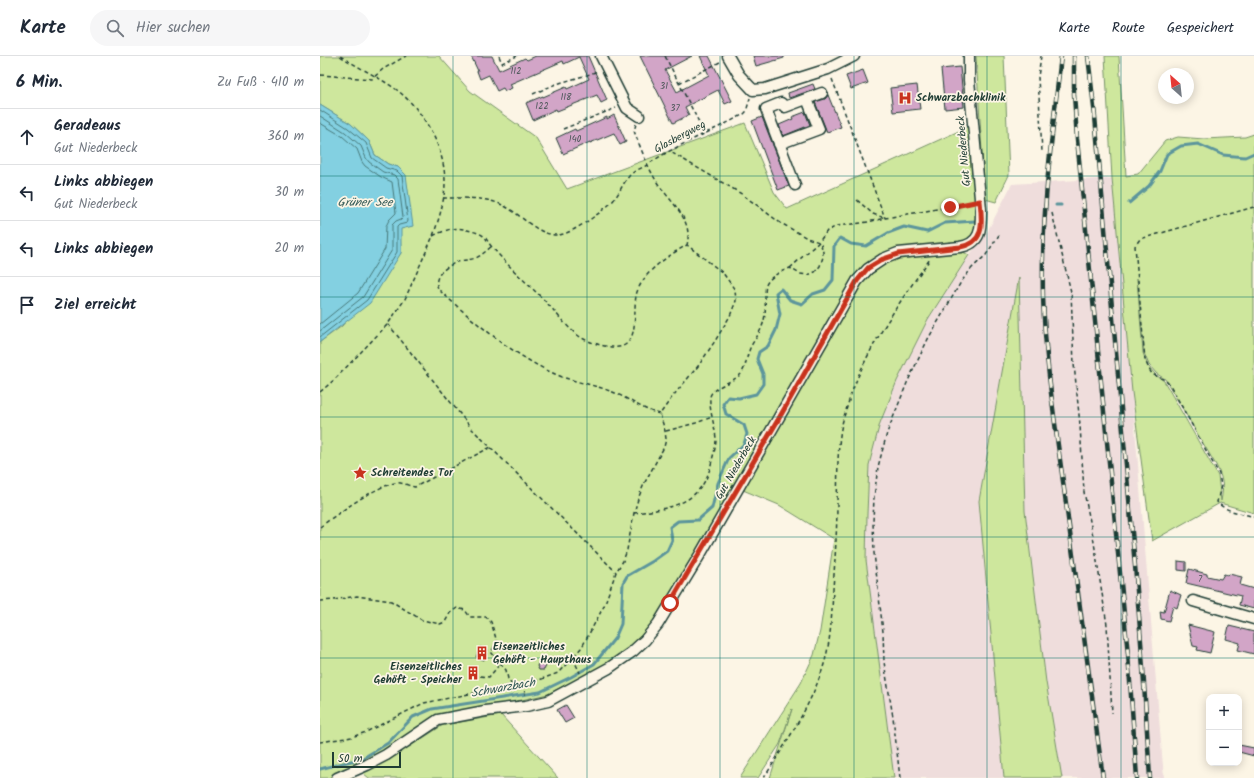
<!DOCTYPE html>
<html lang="de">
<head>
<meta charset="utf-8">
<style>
	body { margin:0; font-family:Kalam,sans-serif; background:#f6f6f7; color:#1f2937 }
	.controls { position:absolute; right:12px; bottom:12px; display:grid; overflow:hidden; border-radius:8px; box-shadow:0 2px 10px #0003 }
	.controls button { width:36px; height:36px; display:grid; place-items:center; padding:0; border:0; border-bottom:1px solid #e0e1e3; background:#fff; color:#1f2937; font:20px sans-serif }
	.compass { position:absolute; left:838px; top:12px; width:36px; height:36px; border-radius:50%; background:#fff; box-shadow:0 2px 10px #0003; rotate:333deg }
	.scale { position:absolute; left:12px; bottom:10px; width:69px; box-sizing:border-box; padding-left:4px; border:2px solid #1f3d34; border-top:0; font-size:11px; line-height:14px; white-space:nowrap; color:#1f3d34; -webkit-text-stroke:3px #fcf5e5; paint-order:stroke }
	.stop { position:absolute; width:12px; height:12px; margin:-9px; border:3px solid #c8321e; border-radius:50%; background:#fff }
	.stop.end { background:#c8321e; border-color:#fff; box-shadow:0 1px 4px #0008 }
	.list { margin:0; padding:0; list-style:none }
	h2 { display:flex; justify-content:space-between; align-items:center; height:52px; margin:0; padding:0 16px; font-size:17px }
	h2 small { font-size:13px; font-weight:400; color:#747a83 }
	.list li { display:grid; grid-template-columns:26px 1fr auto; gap:12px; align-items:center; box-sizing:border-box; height:56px; padding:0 16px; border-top:1px solid #e0e1e3 }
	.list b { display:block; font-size:15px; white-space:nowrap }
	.list p { margin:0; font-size:13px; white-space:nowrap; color:#747a83 }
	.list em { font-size:13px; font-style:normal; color:#747a83 }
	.icon { flex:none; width:22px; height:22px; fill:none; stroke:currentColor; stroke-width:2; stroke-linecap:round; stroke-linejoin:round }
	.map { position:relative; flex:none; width:934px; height:722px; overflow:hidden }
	header { display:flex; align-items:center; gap:24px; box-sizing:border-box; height:56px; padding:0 20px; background:#fff; border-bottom:1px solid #e0e1e3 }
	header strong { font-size:19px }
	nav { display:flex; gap:22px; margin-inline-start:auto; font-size:14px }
	.search { width:280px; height:36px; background:#f6f6f7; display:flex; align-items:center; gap:10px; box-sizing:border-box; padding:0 14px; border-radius:22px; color:#747a83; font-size:15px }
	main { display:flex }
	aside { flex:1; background:#fff }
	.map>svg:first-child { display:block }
	.built { fill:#efdddc }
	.green { fill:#cee79d; stroke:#769268; fill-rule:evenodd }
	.water { fill:#83d0e1; stroke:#5b959c }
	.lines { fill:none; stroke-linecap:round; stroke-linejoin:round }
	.shore { stroke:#477879; stroke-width:1 }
	.stream { stroke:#5b959c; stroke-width:3 }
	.building { fill:#d2a5c7; stroke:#1f3d34 }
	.minor-casing { stroke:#1f3d34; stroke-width:13 }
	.path { stroke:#1f3d34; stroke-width:1.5; stroke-dasharray:4 3; stroke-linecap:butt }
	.minor { stroke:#fcf5e5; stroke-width:10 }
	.rail-casing { stroke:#1f3d34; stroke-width:4.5 }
	.rail { stroke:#fcf5e5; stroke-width:3; stroke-dasharray:9; stroke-linecap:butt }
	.route { stroke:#c8321e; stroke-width:5 }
	.grid { fill:none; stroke:#0f766e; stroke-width:1; stroke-opacity:0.55 }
	.labels { text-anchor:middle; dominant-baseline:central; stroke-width:3.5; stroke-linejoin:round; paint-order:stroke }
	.number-label { font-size:9px; fill:#4c5759 }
	.poi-label { font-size:11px; font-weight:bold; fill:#1f3d34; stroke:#fcf5e5; text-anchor:start }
	.street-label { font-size:11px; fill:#1f3d34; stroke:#fcf5e5 }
	.water-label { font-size:12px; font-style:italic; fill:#335a57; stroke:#fcf5e5 }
</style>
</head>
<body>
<header>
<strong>Karte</strong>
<div class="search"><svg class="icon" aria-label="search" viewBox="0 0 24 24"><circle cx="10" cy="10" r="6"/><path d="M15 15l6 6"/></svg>Hier suchen</div>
<nav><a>Karte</a><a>Route</a><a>Gespeichert</a></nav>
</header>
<main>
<aside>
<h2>6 Min.<small>Zu Fuß · 410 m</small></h2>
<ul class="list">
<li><svg class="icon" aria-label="ahead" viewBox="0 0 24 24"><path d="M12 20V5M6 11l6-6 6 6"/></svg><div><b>Geradeaus</b><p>Gut Niederbeck</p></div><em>360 m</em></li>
<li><svg class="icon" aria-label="left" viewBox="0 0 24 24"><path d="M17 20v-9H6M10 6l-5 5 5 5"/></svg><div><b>Links abbiegen</b><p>Gut Niederbeck</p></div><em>30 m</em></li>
<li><svg class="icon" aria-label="left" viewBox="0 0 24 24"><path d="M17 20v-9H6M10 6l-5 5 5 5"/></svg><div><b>Links abbiegen</b></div><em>20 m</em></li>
<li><svg class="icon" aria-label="arrive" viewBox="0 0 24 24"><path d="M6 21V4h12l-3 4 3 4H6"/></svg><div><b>Ziel erreicht</b></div></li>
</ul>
</aside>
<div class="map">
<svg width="934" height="722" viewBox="0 0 934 722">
	<rect width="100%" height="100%" fill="#fcf5e5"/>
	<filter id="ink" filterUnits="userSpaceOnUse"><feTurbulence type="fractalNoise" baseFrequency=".025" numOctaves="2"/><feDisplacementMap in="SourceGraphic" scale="8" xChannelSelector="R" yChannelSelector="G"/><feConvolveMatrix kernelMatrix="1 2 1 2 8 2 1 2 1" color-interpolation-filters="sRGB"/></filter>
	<g filter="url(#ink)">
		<!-- built -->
		<path class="built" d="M792,122l20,214 32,386h-102l-16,-96 -21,-171 -6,-231 -40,221 25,277h-110l-28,-218 1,-46 2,-49 11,-42 17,-42 31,-62 41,-64 16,-19 27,-52z"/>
		<!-- green -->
		<path class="green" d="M0,0h119l31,35 66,47 31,51 178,-66 29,69 13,17 185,-84 7,98 -6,15 -15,6 -61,8 -30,15 -199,335 -25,36 -32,24 -63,32 -70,16 -52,14 -17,23 34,-22 58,-10 57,63h-189l-11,-9 -17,9h-21v-436l22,-16 59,-73 -1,-25 12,-2 -14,-59 -10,-3 -13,-9 -6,-14 -18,-17 -31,-19z
			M656,0h28l5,119 -13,27 -11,-3z
			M785,0h14l7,120 12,-2 27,-33 13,-4 26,2 41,-2 9,-3v379l-34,-10 -68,38 -20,-149 -20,-214zM817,222l7,75 5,12 8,9 8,5 51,86c7,14 8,21 5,36l-3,-25 -54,-95 -8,-6 -8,-9 -5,-13z
			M639,194l10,5 -41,64 -31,62 -17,42 -11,42 -2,49 -1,46 28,218h-124l22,-69 -12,35 -22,34h-18l61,-95 13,-28 6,-24 14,-92 -55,-34 -36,-15 117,-210 10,-10 28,-14z
			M699,221l6,234 21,171 16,96h-58l-25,-277z"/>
		<!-- water -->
		<path class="water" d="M0,49l31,19 18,17 6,14 13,9 10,3 8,8 7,51 -12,3v24l-31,50 -50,39z"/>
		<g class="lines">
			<!-- shore -->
			<path class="shore" d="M0,54l28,18 18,15 6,15 14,10 11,3 5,5 6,45 -1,2 -8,2 -2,2v25l-30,48 -47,37
				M0,60l25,16 16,14 5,12 3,4 14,10 11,3 4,4 5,38 -2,2 -5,2 -4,4v25l-29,47 -43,34
				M0,67l22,13 15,13 5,13 3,4 16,11 11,5 4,31 -7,7 -3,6 -1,23 -27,44 -38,31"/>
			<!-- stream -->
			<path class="stream" d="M809,147l20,-17 11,-15 7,-17 14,-8 17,-2 25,11 22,2 9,-4
				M736,149h5
				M0,713l43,-11 25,-15 25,-26 19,-8 108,-17 31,-15 23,-13 21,-26 6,-14 2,-41 4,-7 26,-15 14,-10 5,-11 -2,-13 8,-6 20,-1 14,-12 6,-25 11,-25 15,-14 3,-10 -3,-9 -18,-11 -3,-10 5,-7 11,1 17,-4 7,-10v-10l-6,-15 2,-7 9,-6 8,-16 4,-16 -4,-21 5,-4 9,11 12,4 11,-10 12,-4 8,-10 1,-34 6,-8 11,6 15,2 22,-13 16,-6 23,5 18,-9 30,-2"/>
		</g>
		<!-- building -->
		<path class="building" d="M151,0h21l7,14 26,-12 2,2 9,-4h52l19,44 -6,3 -4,-8 -40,16 -1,-2 -23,11 -7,-17 17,-7v1l23,-10 1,2 22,-10 -10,-22 -15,7 -1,-3 -53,23 2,4 -7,3 -2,-3 -6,3 -8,-16 -9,4 -3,-8h1z
			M320,0h52l-27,14 12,22 32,-17 -9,-19h9l23,45 -7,3 -7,-14 -33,17 4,8 -16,8z
			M433,0h31v2l-28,8z
			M640,11l4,40 -19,2 -4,-40z
			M543,14l5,13 -17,6 -5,-13z
			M493,28l2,5 -26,9 -1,-5z
			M597,29l3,24 -27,3 -3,-24z
			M508,39l13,32 -14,5 -12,-30 10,-3z
			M485,56l5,13 -27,11 -4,-11 14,-6 -1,-2z
			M294,59l12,27 -6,3 -6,-12 -24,10v-1l-27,12 -7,-16 19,-9 1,2 31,-14v2z
			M442,61l27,69 -11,4 -26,-69z
			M858,505l8,1v9l-8,-1z
			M869,513l18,5v2l14,3 3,-5 4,1 1,-1 13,3 -2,8 14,4v20l-15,-4 2,-9 -55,-13z
			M850,534l11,5 -4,13 -4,-2 -4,15 -8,-2 -1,-8 4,1z
			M868,569l27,7 -5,21 -13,-3 1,-3 -5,-1z
			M909,570l25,6v22l-16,-4 2,-7 -14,-4z
			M160,591l8,3 -4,10 -8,-3z
			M219,606h5l2,4 -2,4h-5l-2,-4z
			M246,649l8,13 -9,5 -8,-13z
			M919,689l15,3v8l-15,-4z"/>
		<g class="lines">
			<!-- minor casing -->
			<g class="minor-casing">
				<path id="minor" d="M281,0l26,52 12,8
					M408,0l11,19 14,15 12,-1 63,-20 26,-13
					M459,88l40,-15 -12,-30
					M475,129l-29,-76 15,-6 4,4 37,-14
					M873,545l61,18
					M17,722l30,-13 19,-10 52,-35 47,-9 41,-5 22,-5 61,-33 23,-16 13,-12 13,-16 43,-71 156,-272 11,-12 15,-10 15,-6 62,-6c22,-4 21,-19 21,-38l-12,-129v-24"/>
			</g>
			<!-- path -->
			<path class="path" d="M179,0l3,7 15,-7
				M345,0l39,76
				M721,0l-3,21 4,75
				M0,19l52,4 11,-10 23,-13
				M512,23l53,139
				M359,27l41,-21
				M213,38l23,-10 31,-9 11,-4
				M316,68l-2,7c6,15 12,32 20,46 12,23 40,39 33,68
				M243,73l53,-21
				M123,142c19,0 40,-1 57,6 20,8 36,32 59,31 13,-1 44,-24 53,-33 8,-9 11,-20 19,-28 5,-4 11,-6 16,-9 30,-21 65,-33 97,-51l2,-2 4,-14
				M537,144l16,14 12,4
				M934,151l-114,32 -5,7 10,114 4,9 3,5 13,6 5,5 49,89 2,12 -4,16c9,10 25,11 37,15
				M732,157l19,79 3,72 6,61 4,67 9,44 14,89 5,88
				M113,180c14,-7 23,-10 38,-5 4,1 8,2 11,4 5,3 6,8 10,12 16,19 35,36 53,54 12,12 22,28 37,37 9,5 31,12 41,8 17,-8 9,-39 14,-54 8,-22 31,-36 50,-47
				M171,191c-5,4 -9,8 -15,11 -7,2 -13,2 -19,4 -12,5 -26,15 -18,28 33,30 75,66 116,84 18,8 37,10 55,17 17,6 32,19 50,23
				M470,212l29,-26 8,-11 10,-5 31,-4 17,-4 87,-15
				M68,268l84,105 144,143
				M0,336l14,-12 54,-56 17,-25 28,-63c6,-17 12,-36 12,-54 0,-34 -21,-71 -48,-92 -18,-13 -38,-22 -57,-34
				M346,375l30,-8 16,-6
				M314,457c38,-4 70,-10 78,-53 2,-7 4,-14 4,-21 -1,-14 -7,-28 -6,-42 1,-10 24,-15 31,-23 5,-7 5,-15 8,-23 2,-7 7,-12 10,-18 6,-11 7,-21 6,-33 0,-4 0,-10 1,-15 4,-9 16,-14 24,-17l10,6 8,1 7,-3 5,-6 3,-9v-5l-2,-7 -2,-3 -12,-4 -28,-16 -21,-16 -18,-13 -71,-42
				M0,471c17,-13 55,-41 76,-44 6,-1 13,3 19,4l76,-40
				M0,545l14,-1 23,-4 34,5 31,19 18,4 5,-2 5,-9 7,-5 8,2 5,7h16l5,5 6,20 -6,10 15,18 2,9 4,6
				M253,602l7,15
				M160,620l9,1 11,-13
				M204,628l1,12
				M0,686l32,-5 14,-5 58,-29 115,-23 19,-7 15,-16 9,-10 22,-41 12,-34 7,-11 4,-11 7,-37 4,-14 6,-15 20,-37 2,-8 -1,-8 -5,-17 13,-18 26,-31 16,-24 15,-25 6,-15 -1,-11 -12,-17 -36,-28
				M444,722c23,-37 51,-78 62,-121 5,-22 6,-45 7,-68 2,-29 4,-58 4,-88 1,-24 0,-48 4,-72 2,-11 6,-21 9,-32 18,-51 49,-94 80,-138
				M580,722l-7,-61 -9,-55 -1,-30 -9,-79 -1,-31 1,-25 4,-30 9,-34 20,-50 21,-44 33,-57 11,-14 14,-13 13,-20"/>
			<!-- minor -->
			<use href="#minor" class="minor"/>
			<!-- rail casing -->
			<g class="rail-casing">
				<path id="rail" d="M741,0c-9,80 -20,159 -18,240 2,67 13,133 22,200 12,94 25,188 38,282
					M754,0v38l3,45 51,515 9,124
					M768,0l7,60 41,461 7,91 7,110"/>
			</g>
			<!-- rail -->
			<use href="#rail" class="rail"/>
		</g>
	</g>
	<g class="lines" filter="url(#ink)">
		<!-- route -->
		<path class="route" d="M350,547l108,-183 79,-139 11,-13 15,-9 15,-5 62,-7c26,-5 22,-25 20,-46l-30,6"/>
	</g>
	<!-- grid -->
	<path class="grid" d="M133,0v722M267,0v722M400,0v722M534,0v722M667,0v722M801,0v722M0,120h934M0,241h934M0,361h934M0,481h934M0,602h934"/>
	<!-- icons -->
	<defs>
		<g id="hospital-bare" transform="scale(1.08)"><path d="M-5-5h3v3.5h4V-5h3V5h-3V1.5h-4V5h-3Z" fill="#c8321e" stroke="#fcf5e5" stroke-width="2.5" paint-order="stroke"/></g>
		<g id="sight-bare" transform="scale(1.08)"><path d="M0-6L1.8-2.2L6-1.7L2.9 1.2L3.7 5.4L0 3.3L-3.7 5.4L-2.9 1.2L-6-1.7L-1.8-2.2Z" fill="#c8321e" stroke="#fcf5e5" stroke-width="2.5" paint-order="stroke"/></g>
		<g id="building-bare" transform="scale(1.08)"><path d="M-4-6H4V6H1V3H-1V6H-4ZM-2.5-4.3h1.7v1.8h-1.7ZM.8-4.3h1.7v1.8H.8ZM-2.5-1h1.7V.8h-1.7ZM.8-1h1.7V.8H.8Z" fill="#c8321e" stroke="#fcf5e5" stroke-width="2.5" paint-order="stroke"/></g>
	</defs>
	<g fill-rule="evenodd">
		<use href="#hospital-bare" x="585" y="42"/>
		<use href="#sight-bare" x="40" y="417"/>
		<use href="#building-bare" x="162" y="597"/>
		<use href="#building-bare" x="153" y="617"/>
	</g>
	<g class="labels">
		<!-- number labels -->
		<g class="number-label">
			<text x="196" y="15">112</text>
			<text x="344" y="30">31</text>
			<text x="246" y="41">118</text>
			<text x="222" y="50">122</text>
			<text x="355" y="52">37</text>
			<text x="255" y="83">140</text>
			<text x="880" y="523">7</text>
		</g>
		<!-- poi labels -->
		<g class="poi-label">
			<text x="596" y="42">Schwarzbachklinik</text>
			<text x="51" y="417">Schreitendes Tor</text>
			<text x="173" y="591">Eisenzeitliches<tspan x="173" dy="13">Gehöft - Haupthaus</tspan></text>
			<text x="142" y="611" text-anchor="end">Eisenzeitliches<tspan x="142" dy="13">Gehöft - Speicher</tspan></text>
		</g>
		<!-- street labels -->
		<g class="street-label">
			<text transform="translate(360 81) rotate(-28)">Glasbergweg</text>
			<text transform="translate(644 95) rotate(-95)">Gut Niederbeck</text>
			<text transform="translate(416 412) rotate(-60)">Gut Niederbeck</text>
		</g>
		<!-- water labels -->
		<g class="water-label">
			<text x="45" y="146">Grüner See</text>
			<text transform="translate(183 632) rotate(-10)">Schwarzbach</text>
		</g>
	</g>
</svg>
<div class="controls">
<button>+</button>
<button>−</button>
</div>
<svg class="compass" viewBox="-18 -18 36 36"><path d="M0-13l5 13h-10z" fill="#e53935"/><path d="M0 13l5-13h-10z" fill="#747a83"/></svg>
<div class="scale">50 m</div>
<div class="stop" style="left:350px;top:547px"></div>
<div class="stop end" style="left:630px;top:151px"></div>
</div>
</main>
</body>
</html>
